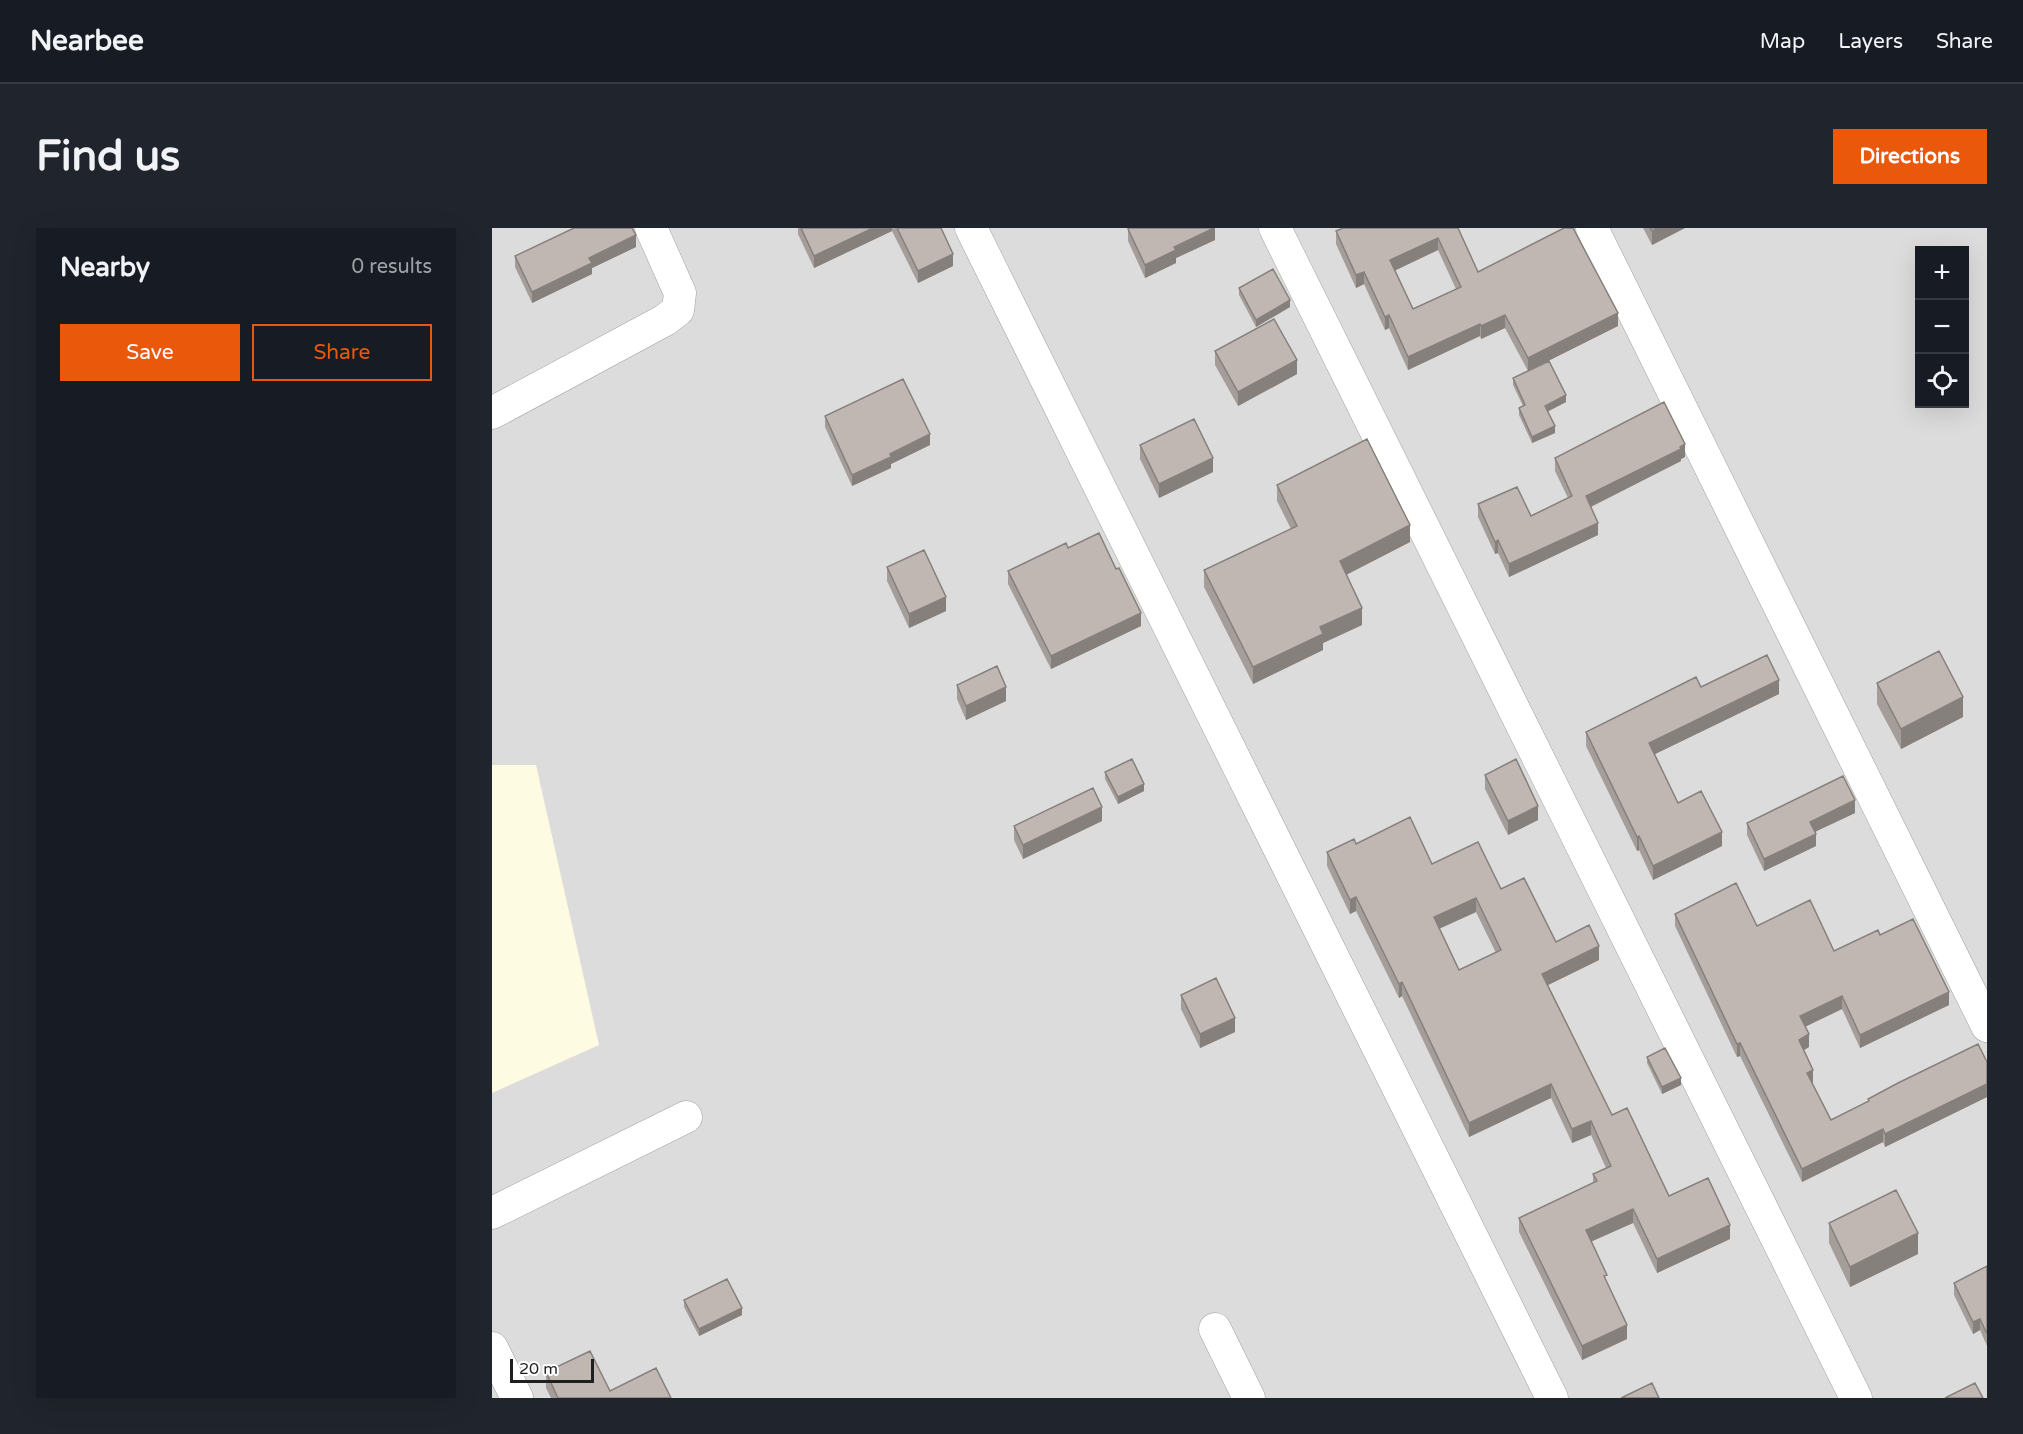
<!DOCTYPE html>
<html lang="en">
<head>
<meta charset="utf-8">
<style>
	body { margin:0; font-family:"Varela Round",sans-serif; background:#20242c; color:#f1f3f6 }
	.controls { position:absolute; right:18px; top:18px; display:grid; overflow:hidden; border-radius:0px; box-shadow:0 6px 24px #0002 }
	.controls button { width:54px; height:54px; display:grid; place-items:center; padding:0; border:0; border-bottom:2px solid #363941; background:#171b24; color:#f1f3f6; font:30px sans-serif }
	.scale { position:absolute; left:18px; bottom:15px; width:84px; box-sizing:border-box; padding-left:6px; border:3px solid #1f1f1f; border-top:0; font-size:16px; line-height:21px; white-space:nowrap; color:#1f1f1f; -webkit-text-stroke:4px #fff; paint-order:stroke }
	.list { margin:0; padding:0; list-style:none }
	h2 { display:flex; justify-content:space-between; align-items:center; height:78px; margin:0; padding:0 24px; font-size:26px }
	h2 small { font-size:20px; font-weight:400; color:#9ea1a6 }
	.actions { display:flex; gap:12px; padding:18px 24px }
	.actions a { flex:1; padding:14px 0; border:2px solid #ea580c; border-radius:0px; text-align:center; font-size:21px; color:#ea580c }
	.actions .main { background:#ea580c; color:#fff }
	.icon { flex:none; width:33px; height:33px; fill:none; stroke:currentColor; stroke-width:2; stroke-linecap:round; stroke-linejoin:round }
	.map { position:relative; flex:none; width:1495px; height:1170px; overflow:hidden; border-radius:0px }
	header { display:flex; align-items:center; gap:36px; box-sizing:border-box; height:84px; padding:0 30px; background:#171b24; border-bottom:2px solid #363941 }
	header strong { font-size:28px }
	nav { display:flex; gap:33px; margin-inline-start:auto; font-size:21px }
	.intro { display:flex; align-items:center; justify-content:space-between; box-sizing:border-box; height:144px; padding:0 36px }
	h1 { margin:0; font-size:42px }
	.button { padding:15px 27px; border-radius:0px; background:#ea580c; color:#fff; font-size:21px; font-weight:700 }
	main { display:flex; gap:36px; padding:0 36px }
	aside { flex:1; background:#171b24; border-radius:0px; box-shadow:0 6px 24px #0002 }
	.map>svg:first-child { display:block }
	.residential { fill:#dddcdc; fill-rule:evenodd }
	.education { fill:#fdfbe1 }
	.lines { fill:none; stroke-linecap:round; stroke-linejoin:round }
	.street-casing { stroke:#a3a3a3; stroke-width:33 }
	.street { stroke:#fff; stroke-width:32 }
	.wall { fill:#a59d9a; fill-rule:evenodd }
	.shaded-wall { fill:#86807d }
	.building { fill:#c0b7b3; stroke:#86807d; stroke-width:1.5; fill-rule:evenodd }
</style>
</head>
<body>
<header>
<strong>Nearbee</strong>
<nav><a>Map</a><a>Layers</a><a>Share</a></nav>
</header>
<div class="intro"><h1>Find us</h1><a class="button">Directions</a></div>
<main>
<aside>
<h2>Nearby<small>0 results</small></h2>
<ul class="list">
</ul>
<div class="actions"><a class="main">Save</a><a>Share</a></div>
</aside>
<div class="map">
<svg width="1495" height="1170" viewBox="0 0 1495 1170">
	<rect width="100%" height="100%" fill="#efebe6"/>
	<!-- residential -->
	<path class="residential" d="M0,0h1495v1170h-1495zM1428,22h44v154h-44z"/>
	<!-- education -->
	<path class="education" d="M0,537h44l63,280 -107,48z"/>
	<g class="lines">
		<!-- street casing -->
		<g class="street-casing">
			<path id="street" d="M479,0l581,1170
				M783,0l581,1170
				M1100,0l395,798
				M0,185l173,-93 13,-10 2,-17 -29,-65
				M0,985l194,-96
				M723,1101l34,69
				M0,1120l25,50"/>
		</g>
		<!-- street -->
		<use href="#street" class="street"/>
	</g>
	<!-- wall -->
	<path class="wall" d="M306,0h143l12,38 -35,17 -26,-52 -78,37 -16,-34z
		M723,0v12l-39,18v5l-31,15 -17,-37v-12z
		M966,0l20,44 140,54 -90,45 -23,-43 -24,11 -1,-3 -72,34 -19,-42 -4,2 -21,-46 -8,4 -20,-44v-13zM946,22l18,39 -43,20 -18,-39z
		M1151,0h42l-33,17z
		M144,19l-44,21v6l-60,29 -17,-36v-11z
		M747,60l51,19 -34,20 -17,-32z
		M723,123l82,23 -59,32 -23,-41z
		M1021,150l53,24 -18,9 7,22 -23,10 -13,-28v-7l4,-2 -10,-21z
		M333,188l105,29 -39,19v4l-39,18 -27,-59z
		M648,217l73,27 -54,26 -19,-39z
		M1193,229l-4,2v2l-90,46 7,28 -89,42 -11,-24 -3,1 -17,-37v-13l53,12 37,-18 -13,-27v-13z
		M785,257l133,57 -64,33 16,50 -39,18v7l-70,34 -49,-97v-17l87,-41 -14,-28z
		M576,320l48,21 25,57 -90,43 -43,-85v-13z
		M395,339l59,44 -37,17 -22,-47z
		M1385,455l86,34 -62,32 -24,-45z
		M465,457l49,16 -40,19 -9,-21z
		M1209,459l78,7 -124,60 23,49 44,43 -69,34 -14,-30 -2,1 -51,-105v-14z
		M613,544l39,19 -26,13 -13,-25z
		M993,547l53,45 -30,15 -23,-46z
		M1363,585l-40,19 1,14 -52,25 -17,-36v-12z
		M610,593l-79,38 -9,-19v-14z
		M864,616l76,20 69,25 55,53 43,18 -51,25 64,130 57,81 61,43 -73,34 -24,-50 -42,18 36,98 -45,21 -63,-128v-14l74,-35v-9l13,-6 -15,-33 -19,8 -21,-45 -82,39 -67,-141 -3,2 -43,-87 -6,3 -23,-48v-14zM984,684l20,41 -37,17 -20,-41z
		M1183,686l82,12 77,25 46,-16 69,70 -89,43 -18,-39 -37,18 4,20 -5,3 9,33 -1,1 19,36 37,-18v-3l119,-37v35l-102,50 -2,-5 -81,40 -62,-126 -3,1 -62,-131z
		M689,767l54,37 -35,16 -19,-39z
		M1155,829l34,28 -19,9 -15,-31z
		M1337,995l89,31 -68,33 -21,-44z
		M1495,1038v80l-7,-16 -7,4 -19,-39v-12z
		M192,1072l58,15 -43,21 -15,-29z
		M54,1144l64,19 61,7h-120l-5,-10z"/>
	<!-- shaded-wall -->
	<path class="shaded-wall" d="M381,0h19v3l-78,37v-12z
		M722,0h1v12l-39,18v5l-31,15v-13l29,-18z
		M1166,0h27l-33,17v-14z
		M144,7v12l-44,21v6l-60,29v-11l57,-34z
		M946,10v12l-48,23v-13z
		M461,26v12l-35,17v-12z
		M872,44v12l-8,4v-13z
		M798,72v7l-34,20v-7z
		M1126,85v13l-90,45v-13z
		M897,87v13l-4,2v-13z
		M1013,87v13l-24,11v-13z
		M988,96v12l-72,34v-13z
		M805,132v14l-59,32v-14z
		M1074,167v7l-21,11v-7z
		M1063,198v7l-23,10v-6z
		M438,206v11l-39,19v4l-39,18v-11l38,-21z
		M1193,216v13l-4,2v2l-95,48v-13z
		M721,230v14l-54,26v-14z
		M1106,295v12l-89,42v-13z
		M918,297v17l-70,36v-17z
		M1006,312v13l-3,1v-12z
		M454,369v14l-37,17v-14z
		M870,380v17l-39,18v7l-70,34v-17l67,-40z
		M649,385v13l-90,43v-13z
		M1287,452v14l-130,63v-14z
		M514,459v14l-40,19v-14z
		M1471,469v20l-62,32v-20z
		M652,556v7l-26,13v-7z
		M1363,572v13l-45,21v-12z
		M1046,578v14l-30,15v-14z
		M610,579v14l-79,38v-14z
		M1230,604v14l-69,34v-14z
		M1324,606v12l-52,25v-12z
		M1147,608v14l-2,1v-14z
		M864,669v14l-6,3v-14z
		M984,670v14l-42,19v-14z
		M1107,718v14l-57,28v-14z
		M910,754v14l-3,2v-14z
		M1457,764v13l-89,43v-13z
		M1350,768v13l-42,20v-13z
		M743,790v14l-35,16v-14z
		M1317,806v13l-10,6v-13z
		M1248,815v13l-3,1v-13z
		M1321,842v13l-6,3v-13z
		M1189,850v7l-19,9v-7z
		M1059,856v14l-82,39v-14z
		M1495,856v13l-102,50v-13z
		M1099,893v14l-19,8v-14z
		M1391,901v13l-81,40v-13z
		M1141,981v14l-47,21v-14z
		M1238,997v14l-73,34v-14z
		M1426,1005v21l-68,33v-20z
		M250,1080v7l-43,21v-7z
		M1488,1091v11l-7,4v-12z
		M1135,1097v14l-45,21v-14z"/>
	<!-- building -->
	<path class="building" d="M82,0h58l4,7 -47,23 3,5 -60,29 -17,-36z
		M309,0h72l-59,28z
		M405,0h44l12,26 -35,17z
		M637,0h85l-40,19 2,3 -31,15 -17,-36z
		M851,0h115l20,44 86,-44h9l45,85 -90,45 -23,-43 -24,11 -1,-2 -72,33 -19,-42 -4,2 -21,-45 -8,3 -20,-44zM946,10l23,49 -48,22 -23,-49z
		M1158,0h8l-6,3z
		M781,41l17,31 -34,20 -17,-32z
		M782,91l23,41 -59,32 -23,-41z
		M1057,133l17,34 -21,11 10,20 -23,11 -13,-29 6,-3 -12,-27z
		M411,151l27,55 -40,20 1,3 -39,18 -27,-59z
		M1172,174l21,42 -5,3 1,2 -95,47 12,27 -89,41 -11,-24 -3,2 -17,-38 39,-17 14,29 41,-20 -17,-38z
		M702,191l19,39 -54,26 -19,-39z
		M875,211l43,86 -70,36 22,47 -42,19 3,7 -70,33 -49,-97 93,-44 -20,-41z
		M607,305l17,36 3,-1 22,45 -90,43 -43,-85 58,-28 2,5z
		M432,322l22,47 -37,17 -22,-47z
		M1447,423l24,46 -62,32 -24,-46z
		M1275,427l12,25 -130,63 29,60 23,-12 21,41 -69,34 -14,-30 -2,1 -51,-105 110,-55 5,10z
		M505,438l9,21 -40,19 -9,-21z
		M640,531l12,25 -26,13 -13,-25z
		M1024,531l22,47 -30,15 -23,-46z
		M1351,548l12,24 -45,22 6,12 -52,25 -17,-36z
		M601,560l9,19 -79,38 -9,-19z
		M918,589l22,47 46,-22 23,47 23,-11 32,64 33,-17 10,21 -57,28 70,141 15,-7 42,88 39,-18 22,47 -73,34 -24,-50 -47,21 21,45 -3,1 23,49 -45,21 -63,-128 78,-37 -4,-7 18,-8 -20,-45 -19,8 -21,-45 -82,39 -67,-141 -3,2 -43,-87 -6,3 -23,-48 27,-13 2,5zM984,670l25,52 -42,20 -25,-53z
		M1244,655l21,43 53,-26 24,51 44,-21 2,5 33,-16 36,73 -89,43 -18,-39 -42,20 9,18 -10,6 14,30 -6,3 24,47 38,-19 -1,-2 30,-16 80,-39 9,18v22l-102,50 -2,-5 -81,40 -62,-126 -3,1 -62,-130z
		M724,750l19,40 -35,16 -19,-39z
		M1173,820l16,30 -19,9 -15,-30z
		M1404,962l22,43 -68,34 -21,-44z
		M1495,1038v68l-7,-15 -7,3 -19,-39z
		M235,1051l15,29 -43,21 -15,-29z
		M98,1123l20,40 46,-23 15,30h-113l-12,-26z
		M1160,1155l7,15h-38z
		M1483,1155l8,15h-38z"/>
</svg>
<div class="controls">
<button>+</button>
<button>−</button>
<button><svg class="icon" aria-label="locate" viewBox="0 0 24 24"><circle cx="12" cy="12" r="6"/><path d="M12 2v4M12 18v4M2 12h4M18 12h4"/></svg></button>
</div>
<div class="scale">20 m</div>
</div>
</main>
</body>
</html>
